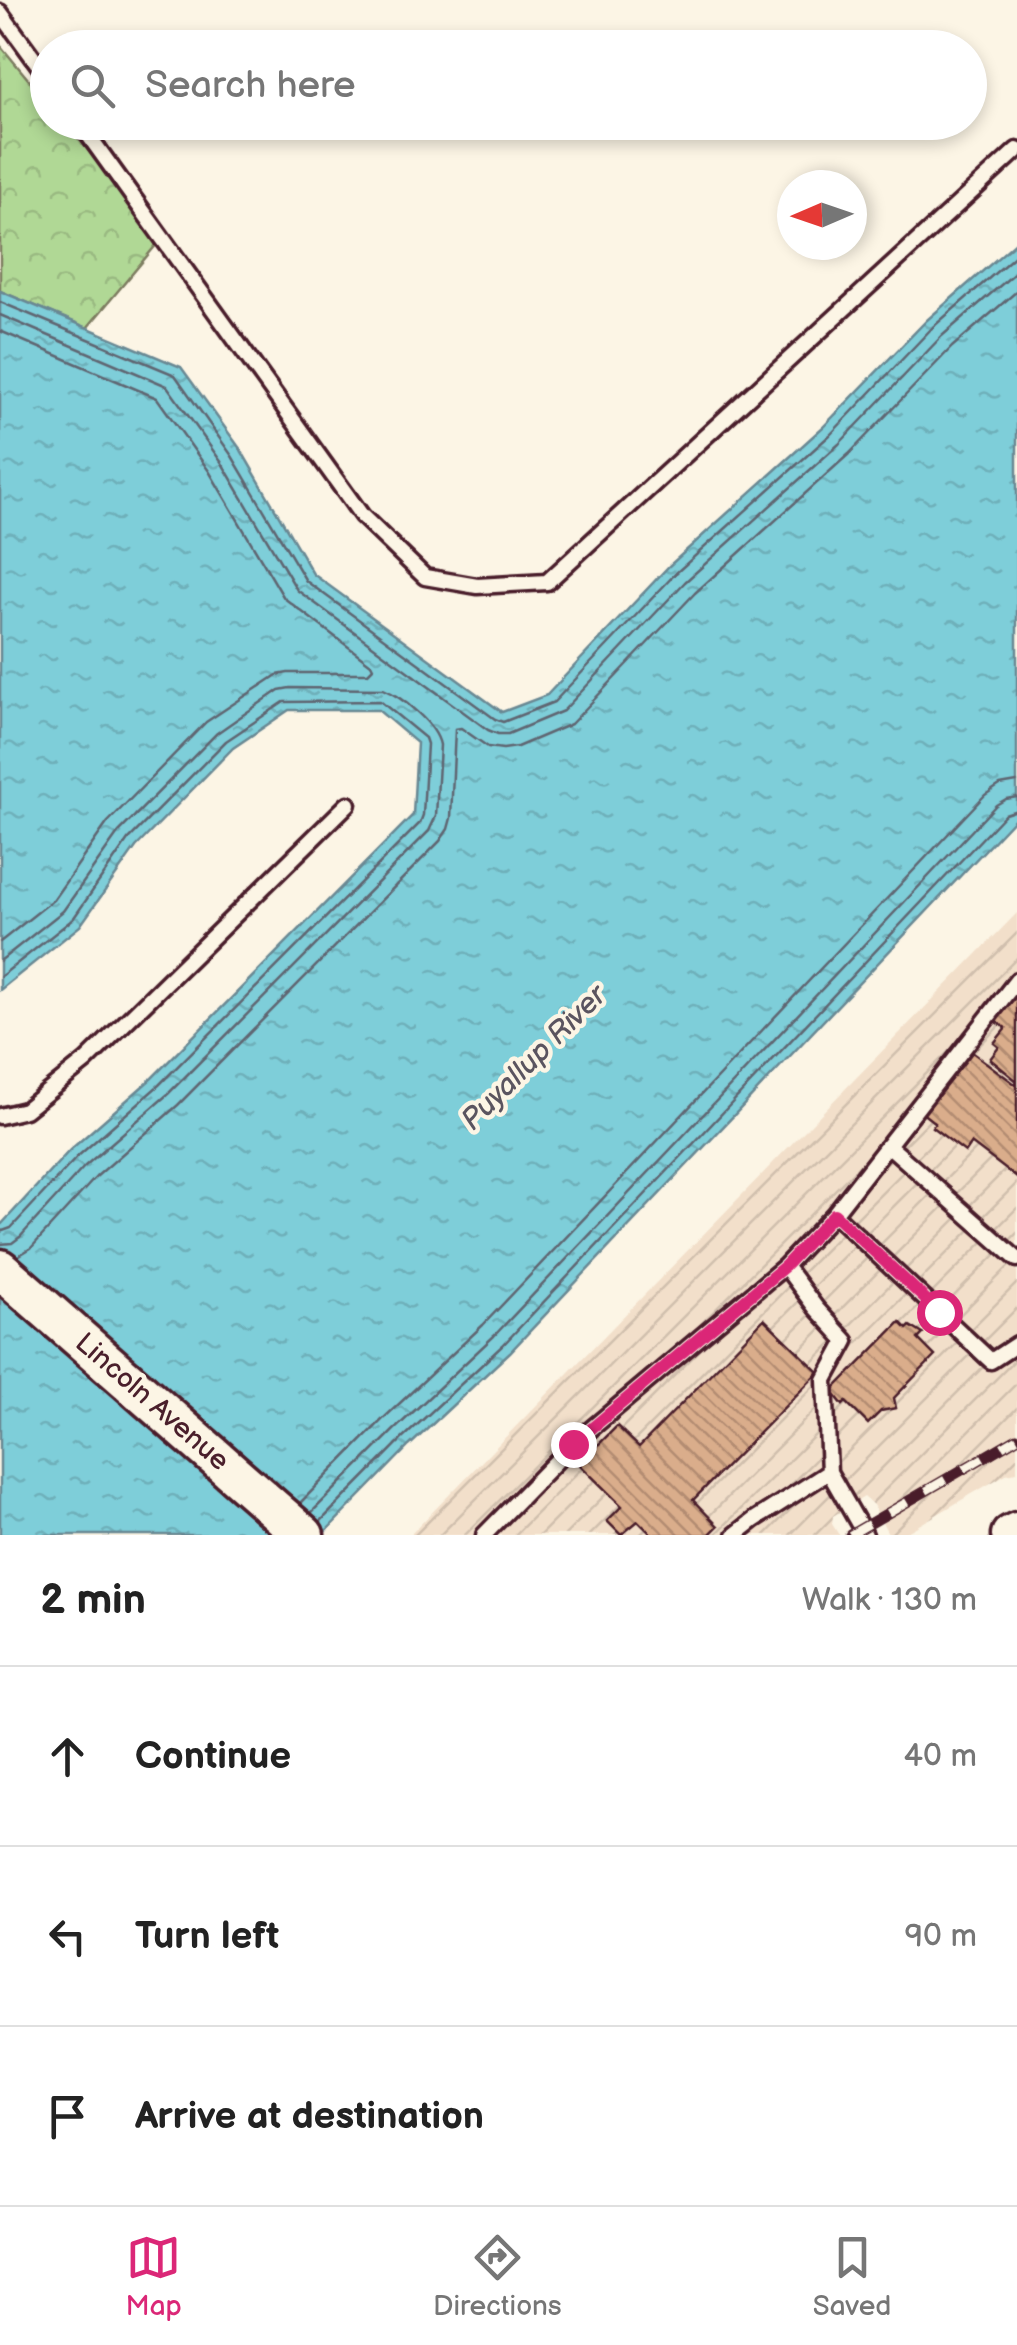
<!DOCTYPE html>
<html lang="en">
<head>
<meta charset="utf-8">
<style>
	body { margin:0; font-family:"Balsamiq Sans",sans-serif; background:#f2f2f2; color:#222 }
	.compass { position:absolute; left:777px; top:170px; width:90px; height:90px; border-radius:50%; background:#fff; box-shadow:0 5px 15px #0003; rotate:268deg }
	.stop { position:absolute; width:30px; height:30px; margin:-22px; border:8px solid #db2777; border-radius:50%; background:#fff }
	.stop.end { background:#db2777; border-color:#fff; box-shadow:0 2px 10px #0008 }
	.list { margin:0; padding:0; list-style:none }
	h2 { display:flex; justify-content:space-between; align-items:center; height:130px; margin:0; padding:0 40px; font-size:42px }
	h2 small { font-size:32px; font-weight:400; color:#767676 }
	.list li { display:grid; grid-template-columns:65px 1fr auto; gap:30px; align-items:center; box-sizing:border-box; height:180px; padding:0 40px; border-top:2px solid #e0e0e0 }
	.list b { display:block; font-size:38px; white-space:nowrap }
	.list em { font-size:32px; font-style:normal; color:#767676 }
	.icon { flex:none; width:55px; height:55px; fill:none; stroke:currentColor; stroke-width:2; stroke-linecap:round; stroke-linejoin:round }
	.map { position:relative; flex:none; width:1017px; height:1535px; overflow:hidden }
	.search { position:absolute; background:#fff; box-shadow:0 5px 15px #0003; left:30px; right:30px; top:30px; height:110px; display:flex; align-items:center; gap:25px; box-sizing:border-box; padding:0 35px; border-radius:55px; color:#767676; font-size:38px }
	.sheet { height:670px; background:#fff }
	nav { display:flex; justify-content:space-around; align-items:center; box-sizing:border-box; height:140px; border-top:2px solid #e0e0e0; background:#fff; font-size:28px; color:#767676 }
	nav a { display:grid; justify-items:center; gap:5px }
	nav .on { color:#db2777 }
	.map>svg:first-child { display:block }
	.industrial { fill:url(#industrial-furrows) }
	.forest { fill:url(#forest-crowns); stroke:#7d7c60; stroke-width:2.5 }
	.water { fill:url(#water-ripples); stroke:#698893; stroke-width:2.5 }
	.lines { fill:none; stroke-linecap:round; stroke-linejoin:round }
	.shore { stroke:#5f6571; stroke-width:2.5 }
	.building { fill:url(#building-back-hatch); stroke:#4a1f2b; stroke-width:2.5 }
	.lane-casing { stroke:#4a1f2b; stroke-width:21 }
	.secondary-casing { stroke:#4a1f2b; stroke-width:45 }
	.lane { stroke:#fcf5e5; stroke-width:14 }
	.secondary { stroke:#fcf5e5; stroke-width:38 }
	.rail-casing { stroke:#4a1f2b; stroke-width:11 }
	.rail { stroke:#fcf5e5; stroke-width:8; stroke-dasharray:22; stroke-linecap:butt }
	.route { stroke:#db2777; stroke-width:12 }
	.labels { text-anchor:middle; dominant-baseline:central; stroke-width:9; stroke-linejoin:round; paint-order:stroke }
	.street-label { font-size:28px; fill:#4a1f2b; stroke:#fcf5e5 }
	.water-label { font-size:30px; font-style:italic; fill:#5a545f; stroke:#fcf5e5 }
</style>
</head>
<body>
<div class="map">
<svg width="1017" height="1535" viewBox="0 0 1017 1535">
	<defs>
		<pattern id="industrial-furrows" width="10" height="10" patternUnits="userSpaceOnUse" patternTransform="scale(2.5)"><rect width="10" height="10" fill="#f2dfca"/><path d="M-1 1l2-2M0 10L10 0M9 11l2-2" fill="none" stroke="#d1bfae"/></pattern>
		<pattern id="forest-crowns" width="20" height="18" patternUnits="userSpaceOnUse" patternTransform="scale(2.5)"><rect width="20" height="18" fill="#b0d895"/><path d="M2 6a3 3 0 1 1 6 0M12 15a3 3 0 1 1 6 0" fill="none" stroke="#99b981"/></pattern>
		<pattern id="water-ripples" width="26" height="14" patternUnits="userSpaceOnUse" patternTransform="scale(2.5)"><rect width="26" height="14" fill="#7eced9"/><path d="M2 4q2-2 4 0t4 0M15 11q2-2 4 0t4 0" fill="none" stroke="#6eb0ba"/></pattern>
		<pattern id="building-back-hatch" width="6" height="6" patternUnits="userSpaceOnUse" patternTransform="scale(2.5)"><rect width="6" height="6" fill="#daad8b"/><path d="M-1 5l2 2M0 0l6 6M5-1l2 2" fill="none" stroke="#b38c72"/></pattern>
	</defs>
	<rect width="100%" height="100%" fill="#fcf5e5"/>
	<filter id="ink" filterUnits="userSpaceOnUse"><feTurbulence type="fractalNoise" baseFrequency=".01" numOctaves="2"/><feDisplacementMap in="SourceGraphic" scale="20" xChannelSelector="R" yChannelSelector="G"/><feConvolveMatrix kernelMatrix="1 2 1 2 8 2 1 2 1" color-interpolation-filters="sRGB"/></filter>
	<g filter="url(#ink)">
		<!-- industrial -->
		<path class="industrial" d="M1017,913v559l-11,2 -104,61h-13l-16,-30 -9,-8 -31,19 -1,8 7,11h-429z"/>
		<!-- forest -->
		<path class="forest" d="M0,45l47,57 1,20 17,1 97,115 -75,90 -87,-37z"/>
		<!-- water -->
		<path class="water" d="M1017,241v575l-507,536 -101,94 -87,89h-322v-309l70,-76 82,-72 261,-263 4,-72 -39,-33h-89l-56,38 -97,99 -56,79 -80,64v-699l181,76 60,83 72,124 189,138 45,-17 122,-129 154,-139 104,-107z"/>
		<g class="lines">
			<!-- shore -->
			<path class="shore" d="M0,302l175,73 57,81 74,125 189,138 8,3 51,-20 122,-129 154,-138 103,-108 84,-73
				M0,315l167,71 55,77 75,127 191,140 10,4h10l55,-23 122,-129 154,-138 103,-108 75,-65
				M0,331l157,67 52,73 75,127 87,66 2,4 -5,5h-80l-11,2 -71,47 -98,100 -55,78 -53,42
				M0,961l63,-50 56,-79 98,-99 62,-43 11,-2 93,1c19,8 53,35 57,56l-4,71 -7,15 -261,263 -83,72 -65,71 -8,6 -12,1
				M0,977l73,-58 55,-79 98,-99 58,-39 96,-1 45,37 2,6 -4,71 -3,8 -261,262 -82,72 -66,71 -11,4
				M18,1256l13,-8 65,-71 82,-72 262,-264 8,-12 3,-11 4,-89 6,-1 27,19 15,2 14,-2 54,-23 124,-131 154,-139 103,-107 65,-56
				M300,1503l83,-84 100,-94 502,-530 15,-10 17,-3
				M311,1513l83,-83 100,-94 502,-531 10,-6 11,-2
				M320,1522l82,-83 101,-94 502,-531 12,-4"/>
		</g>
		<!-- building -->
		<path class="building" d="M1015,995l2,2v84l-27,-22 9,-12 -5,-4 12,-15 -11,-7z
			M968,1049l47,35 2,-3v97l-46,-35 -6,9 -33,-25 3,-4 -14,-11z
			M764,1319l55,53 -126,128 25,26 -9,9h-57l-14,-14 -17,14 -14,-14 15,-15 -43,-42 38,-38 22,21z
			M900,1322l7,7 3,-3 13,8 -5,5 17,17 -41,42 2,10 -15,3 -13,13 -22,-22 -3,3 -11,-14z"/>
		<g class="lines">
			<!-- lane casing -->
			<g class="lane-casing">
				<path id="lane" d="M0,12l48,66
					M79,122l283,394 63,61 52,9 70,-4 470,-432
					M0,1116l25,-6 61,-49 262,-257
					M888,1145l129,114
					M834,1214l157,147 26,-17
					M785,1266l31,42 30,33 -21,39 4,92 36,63
					M484,1535l89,-91 212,-178 49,-52 183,-234
					M735,1535l19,-15 75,-48"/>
			</g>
			<!-- secondary casing -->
			<g class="secondary-casing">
				<path id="secondary" d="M0,1269l304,266
					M1011,1535l6,-3"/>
			</g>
			<!-- lane -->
			<use href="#lane" class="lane"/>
			<!-- secondary -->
			<use href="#secondary" class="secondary"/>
			<!-- rail casing -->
			<g class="rail-casing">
				<path id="rail" d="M850,1535l167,-97"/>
			</g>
			<!-- rail -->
			<use href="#rail" class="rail"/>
		</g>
	</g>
	<g class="lines" filter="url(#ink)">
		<!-- route -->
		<path class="route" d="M573,1444l212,-178 49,-52 105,98"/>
	</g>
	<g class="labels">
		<!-- street labels -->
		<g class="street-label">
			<text transform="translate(152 1402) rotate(41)">Lincoln Avenue</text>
		</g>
		<!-- water labels -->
		<g class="water-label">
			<text transform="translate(534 1058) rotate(-45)">Puyallup River</text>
		</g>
	</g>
</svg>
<svg class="compass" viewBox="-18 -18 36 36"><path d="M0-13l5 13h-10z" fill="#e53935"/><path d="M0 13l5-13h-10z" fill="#767676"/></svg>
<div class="stop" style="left:939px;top:1312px"></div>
<div class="stop end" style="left:573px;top:1444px"></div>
<div class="search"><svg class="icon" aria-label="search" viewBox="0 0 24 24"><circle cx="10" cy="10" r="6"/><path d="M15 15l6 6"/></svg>Search here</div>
</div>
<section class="sheet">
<h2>2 min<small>Walk · 130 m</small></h2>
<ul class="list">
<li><svg class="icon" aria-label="ahead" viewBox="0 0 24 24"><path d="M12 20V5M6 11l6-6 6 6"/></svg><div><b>Continue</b></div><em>40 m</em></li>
<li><svg class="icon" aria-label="left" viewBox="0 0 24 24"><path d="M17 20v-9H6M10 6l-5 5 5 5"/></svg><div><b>Turn left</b></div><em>90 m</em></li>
<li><svg class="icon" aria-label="arrive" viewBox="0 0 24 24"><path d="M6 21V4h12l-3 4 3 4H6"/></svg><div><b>Arrive at destination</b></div></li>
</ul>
</section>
<nav>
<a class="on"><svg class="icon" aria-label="map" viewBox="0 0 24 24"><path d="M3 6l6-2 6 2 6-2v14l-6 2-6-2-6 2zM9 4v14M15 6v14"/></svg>Map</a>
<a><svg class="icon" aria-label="directions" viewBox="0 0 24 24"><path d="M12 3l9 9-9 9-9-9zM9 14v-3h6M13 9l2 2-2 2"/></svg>Directions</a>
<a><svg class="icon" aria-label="saved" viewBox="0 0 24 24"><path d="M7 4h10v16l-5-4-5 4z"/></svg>Saved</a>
</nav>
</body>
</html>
